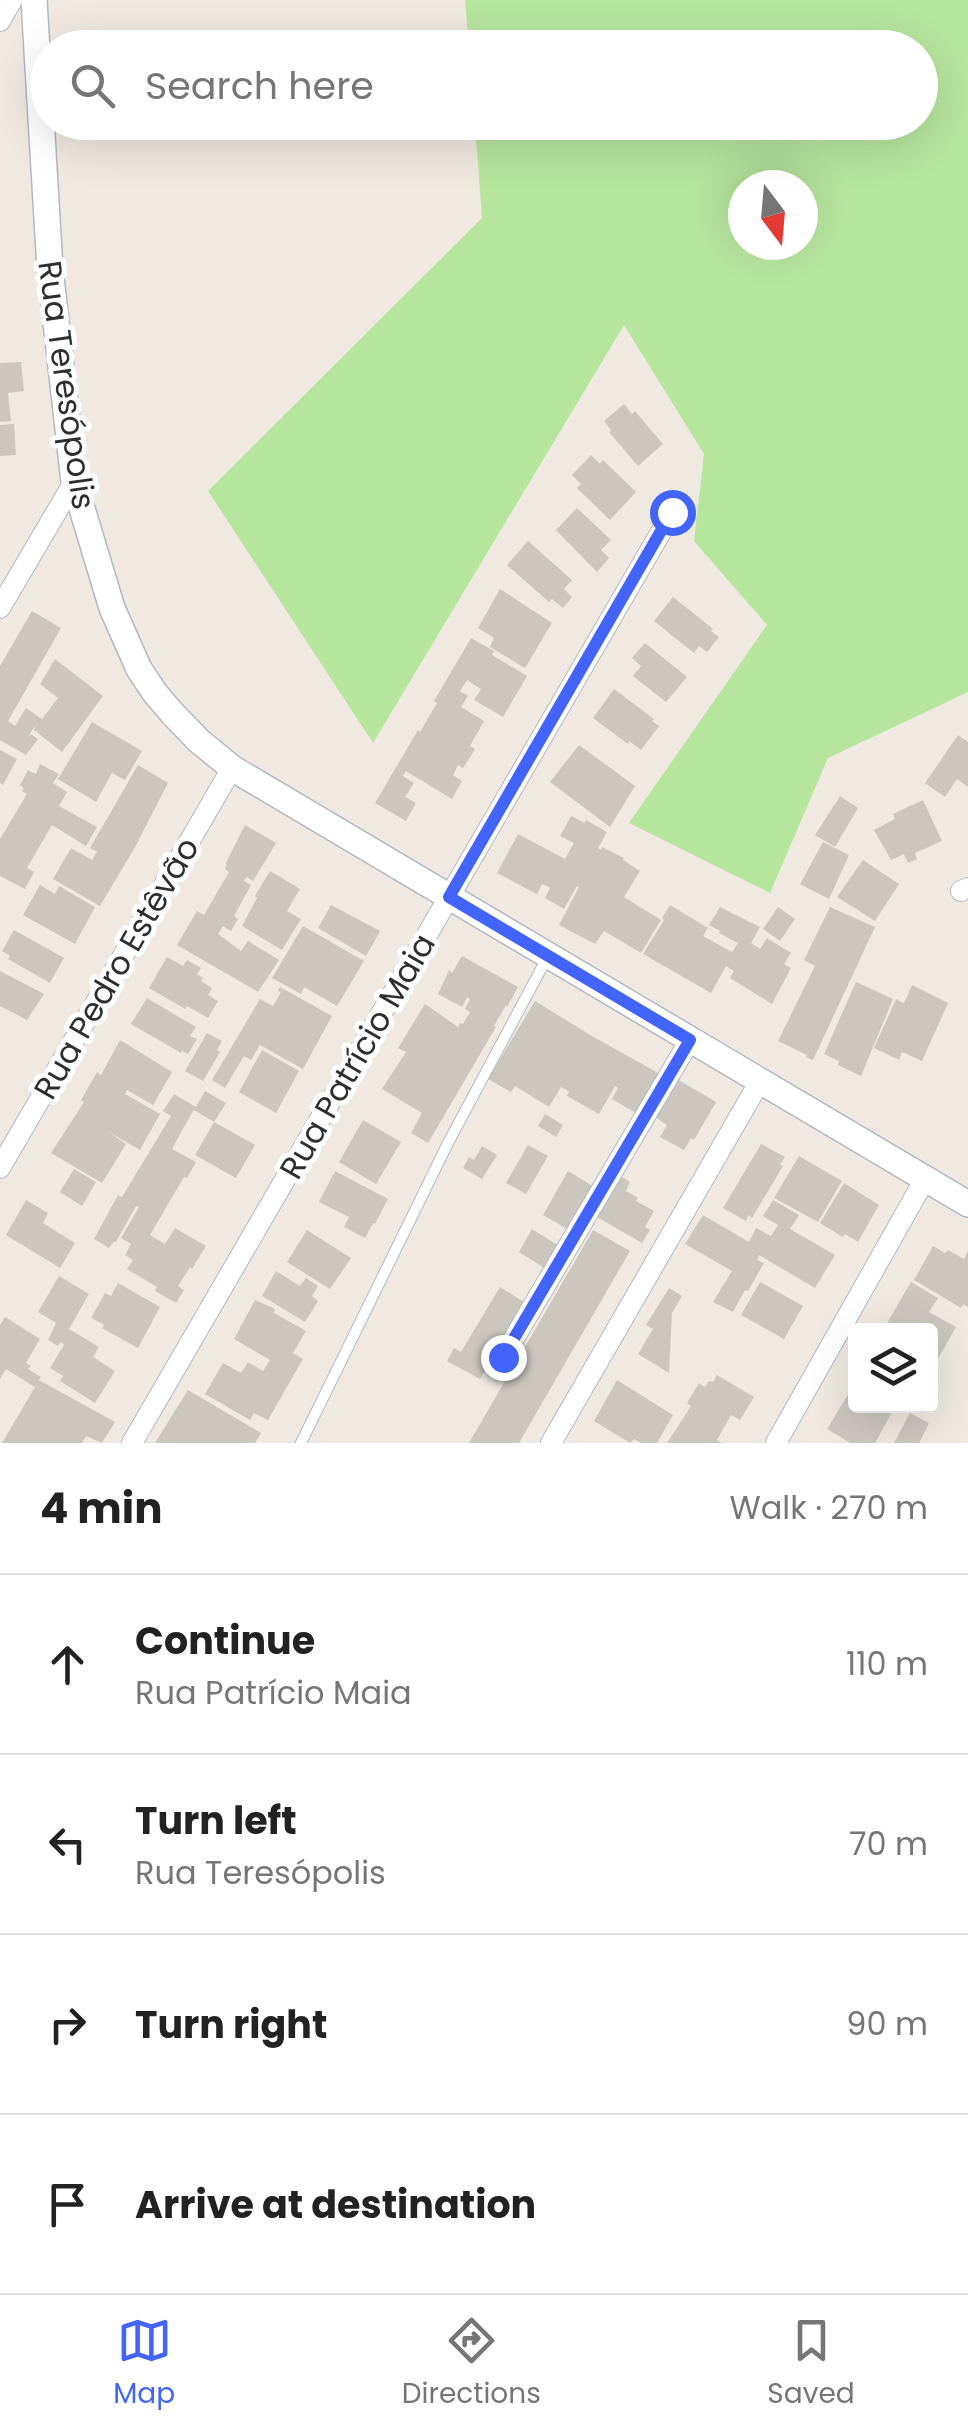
<!DOCTYPE html>
<html lang="en">
<head>
<meta charset="utf-8">
<style>
	body { margin:0; font-family:Poppins,sans-serif; background:#f2f2f2; color:#222 }
	.controls { position:absolute; right:30px; bottom:30px; display:grid; overflow:hidden; border-radius:10px; box-shadow:0 10px 40px #0002 }
	.controls button { width:90px; height:90px; display:grid; place-items:center; padding:0; border:0; border-bottom:2px solid #e0e0e0; background:#fff; color:#222; font:50px sans-serif }
	.compass { position:absolute; left:728px; top:170px; width:90px; height:90px; border-radius:50%; background:#fff; box-shadow:0 10px 40px #0002; rotate:164deg }
	.stop { position:absolute; width:30px; height:30px; margin:-22px; border:8px solid #4264fb; border-radius:50%; background:#fff }
	.stop.end { background:#4264fb; border-color:#fff; box-shadow:0 2px 10px #0008 }
	.list { margin:0; padding:0; list-style:none }
	h2 { display:flex; justify-content:space-between; align-items:center; height:130px; margin:0; padding:0 40px; font-size:42px }
	h2 small { font-size:32px; font-weight:400; color:#767676 }
	.list li { display:grid; grid-template-columns:65px 1fr auto; gap:30px; align-items:center; box-sizing:border-box; height:180px; padding:0 40px; border-top:2px solid #e0e0e0 }
	.list b { display:block; font-size:38px; white-space:nowrap }
	.list p { margin:0; font-size:32px; white-space:nowrap; color:#767676 }
	.list em { font-size:32px; font-style:normal; color:#767676 }
	.icon { flex:none; width:55px; height:55px; fill:none; stroke:currentColor; stroke-width:2; stroke-linecap:round; stroke-linejoin:round }
	.map { position:relative; flex:none; width:968px; height:1443px; overflow:hidden }
	.search { position:absolute; background:#fff; box-shadow:0 10px 40px #0002; left:30px; right:30px; top:30px; height:110px; display:flex; align-items:center; gap:25px; box-sizing:border-box; padding:0 35px; border-radius:55px; color:#767676; font-size:38px }
	.sheet { height:850px; background:#fff }
	nav { display:flex; justify-content:space-around; align-items:center; box-sizing:border-box; height:140px; border-top:2px solid #e0e0e0; background:#fff; font-size:28px; color:#767676 }
	nav a { display:grid; justify-items:center; gap:5px }
	nav .on { color:#4264fb }
	.map>svg:first-child { display:block }
	.green { fill:#b6e59e; fill-rule:evenodd }
	.building { fill:#cbc7bf }
	.lines { fill:none; stroke-linecap:round; stroke-linejoin:round }
	.service-casing { stroke:#b4b7c1; stroke-width:12 }
	.minor-casing { stroke:#b4b7c1; stroke-width:22 }
	.tertiary-casing { stroke:#b4b7c1; stroke-width:28 }
	.service { stroke:#fff; stroke-width:10 }
	.minor { stroke:#fff; stroke-width:20 }
	.tertiary { stroke:#fff; stroke-width:25 }
	.route { stroke:#4264fb; stroke-width:12 }
	.labels { text-anchor:middle; dominant-baseline:central; stroke-width:10; stroke-linejoin:round; paint-order:stroke }
	.street-label { font-size:32px; fill:#2e2e2e; stroke:#fff }
</style>
</head>
<body>
<div class="map">
<svg width="968" height="1443" viewBox="0 0 968 1443">
	<rect width="100%" height="100%" fill="#efe9e1"/>
	<!-- green -->
	<path class="green" d="M465,0h503v692l-140,66 -58,135 -141,-70 138,-198 -73,-84 10,-87 -80,-129 -251,418 -165,-252 274,-273 -7,-95 445,-1v-74l-451,-1zM743,185h60v60h-60z"/>
	<!-- building -->
	<path class="building" d="M21,362l3,29 -16,2 3,28 -11,1v-59z
		M624,404l8,10 3,-3 28,33 -25,22 -29,-34 2,-2 -7,-9z
		M14,424l2,31 -16,1v-31z
		M591,455l9,9 3,-4 33,32 -26,28 -33,-32 4,-4 -9,-9z
		M577,508l34,32 -10,10 8,8 -12,14 -41,-42z
		M528,541l44,39 -8,9 8,8 -9,11 -11,-9 -3,3 -42,-37z
		M500,589l52,34 -27,45 -35,-21 4,-9 -16,-10z
		M673,597l40,32 -2,2 8,6 -12,15 -8,-6 -5,7 -40,-32z
		M32,611l29,17 -53,93 7,5 11,-18 16,11 16,-21 -18,-14 15,-25 48,37 -41,56 -28,-22 2,-5 -9,13 4,-4 7,5 -12,16 -26,-15v-74z
		M471,638l23,13 -2,4 35,21 -24,41 -29,-17 7,-11 -14,-9 -7,11 8,5 -7,11 23,14 -14,25 5,3 -12,19 -5,-3 -5,10 9,6 -10,18 -46,-28 -3,5 11,7 -9,14 11,6 -10,18 -31,-18 43,-73 2,2 17,-29 -3,-2z
		M645,643l42,34 -21,25 -33,-26 8,-10 -9,-8z
		M614,689l40,30 -2,2 7,5 -18,24 -12,-9 -1,3 -35,-26z
		M92,722l50,29 -17,29 -13,-7 -16,29 -38,-23z
		M958,735l10,7v45l-11,-8 -12,18 -20,-14z
		M579,745l56,41 -25,41 -60,-45z
		M0,750l17,9 -14,26 -3,-2z
		M40,764l19,10 -6,9 14,9 -8,14 38,21 -11,19 -34,-21 -25,43 7,4 -9,17 -25,-13v-37l27,-45 -5,-3 2,-3 -4,-3 8,-15 8,4z
		M138,765l30,18 -34,66 -34,57 -47,-27 18,-31 21,12 5,-8 -7,-4z
		M840,796l18,12 -23,39 -20,-12z
		M923,800l19,41 -27,12 2,6 -9,4 -4,-9 -13,6 -17,-30 21,-11 -2,-5z
		M571,816l14,7 1,-3 21,12 -9,16 3,2 1,-3 22,11 -1,2 17,11 -16,26 37,23 -20,33 -37,-22 -9,13 -36,-19 20,-38 -2,-1 -13,23 -19,-11 5,-10 -8,-4 -5,10 -40,-21 21,-39 47,25 9,-16 -14,-7z
		M245,825l31,18 -23,38 -6,-4 -3,4 7,4 -17,31 4,3 -7,12 -8,-5 -5,8 23,17 7,-10 31,19 -21,32 -81,-47 20,-34 7,4 25,-43 -4,-3 2,-4 -1,-2z
		M823,842l26,13 -20,44 -29,-15z
		M863,860l36,24 -24,37 -38,-24z
		M270,871l30,18 -13,22 14,8 -19,31 -40,-24 15,-28 -2,-2z
		M40,885l15,9 4,-8 36,21 -20,37 -52,-29z
		M331,905l49,26 -14,25 -48,-28z
		M670,905l38,23 -5,8 29,16 6,-9 -19,-10 1,-2 -11,-6 11,-18 40,20 -9,16 9,6 7,-11 24,15 -7,11 7,4 -19,36 -42,-26 4,-7 -8,-5 -15,27 -68,-39 21,-34 -2,-2z
		M778,907l17,12 -15,22 -17,-12z
		M830,907l45,20 -62,133 -7,-3 1,-2 -29,-14 37,-75 -11,-6z
		M303,926l61,35 -27,45 -33,-19 -3,7 -29,-16z
		M14,930l50,28 -14,25 -42,-24 2,-3 -8,-5z
		M462,956l56,31 -11,20 -1,-2 -12,21 2,1 -68,116 -17,-10 11,-20 -40,-24 24,-37 -8,-4 27,-44 33,23 2,-4 3,1 7,-12 -5,-3 5,-10 -3,-2 -5,10 -24,-13 11,-24 3,3z
		M167,957l16,9 4,-6 14,8 -4,6 6,4 -2,3 11,7 -4,7 10,6 -10,17 -21,-12 -2,3 -36,-21z
		M0,971l44,23 -17,26 -27,-14z
		M856,982l37,17 -32,77 -23,-11 1,-4 -15,-7z
		M912,985l36,18 -26,58 -20,-9 -3,8 -25,-12 22,-49 8,4z
		M280,987l52,29 -29,53 -43,-24 -9,15 -7,-4 -19,32 -13,-8 48,-81 13,7 8,-14 -3,-1z
		M147,998l49,29 -6,9 7,3 -9,15 -6,-3 -1,2 -50,-29z
		M535,1001l57,35 68,38 -24,39 -24,-14 6,-11 -3,-2 -16,28 -32,-18 2,-5 -8,-4 -12,20 -34,-21 -4,6 -23,-13z
		M207,1033l15,8 -5,9 3,2 -17,29 -18,-10z
		M120,1040l52,32 -19,33 -26,-15 -2,4 35,20 -20,36 -33,-19 19,13 -24,39 -51,-30 33,-51 -3,-2 16,-28 4,3z
		M262,1050l37,21 -23,42 -37,-21z
		M677,1079l39,23 -22,38 -3,-2 -7,12 -24,-13 7,-12 -12,-8z
		M205,1091l21,12 -12,19 -20,-12 -9,15 -13,24 24,13 -9,16 -3,-1 -34,58 15,9 10,-16 31,18 -14,23 -2,-2 -12,19 6,4 -8,13 -21,-12 2,-4 -30,-18 6,-9 -8,-5 6,-11 -10,-6 18,-31 -3,-1 -20,36 -2,-1 -5,7 -15,-9 24,-44 4,2 49,-81 -8,-5 11,-17 22,13z
		M545,1114l18,11 -7,12 -18,-11z
		M363,1120l38,22 -25,42 -37,-22z
		M214,1122l41,23 -19,33 -41,-23z
		M761,1144l24,13 -5,7 3,2 -31,52 -3,-3 -3,6 -23,-13z
		M528,1145l20,11 -22,38 -20,-11z
		M482,1146l15,9 -15,24 -19,-11 6,-11 5,3z
		M799,1156l43,25 -24,41 -44,-24z
		M74,1169l22,13 -14,24 -22,-14z
		M335,1171l53,28 -13,25 -2,-1 -8,15 -21,-11 5,-10 -30,-15z
		M568,1171l26,16 -25,43 -26,-15z
		M620,1176l10,6 -4,9 12,7 -2,3 18,10 -9,16 5,3 -8,13 -45,-26z
		M844,1183l35,22 -21,37 -13,-8 -2,3 -23,-14z
		M26,1200l22,13 -5,10 32,20 -15,25 -54,-33z
		M773,1200l26,15 -9,14 45,26 -20,33 -56,-33 -2,5 7,3 -16,28 -3,-1 -12,22 -20,-10 19,-31 -47,-27 18,-29 46,27 7,-14 15,8 7,-11 -15,-9z
		M532,1229l27,17 -13,23 -27,-17z
		M307,1230l44,28 -21,31 -43,-27z
		M593,1230l37,21 -111,192h-50z
		M933,1246l12,7 3,-3 16,9 4,-8v56l-5,-3 -2,4 -47,-28z
		M276,1271l24,15 6,-8 12,8 -6,10 6,5 -13,21 -43,-26z
		M59,1276l30,18 -20,35 30,18 -6,10 22,14 -20,32 -35,-22 3,-5 -13,-8 14,-23 -3,-3 -3,4 -10,-6 8,-17 -18,-11z
		M760,1282l43,24 -19,33 -43,-24z
		M911,1282l27,16 -9,14 27,15 -20,35 -6,-4v-28h-47z
		M118,1283l42,24 -22,41 -36,-20 2,-3 -13,-7 14,-25 6,3z
		M500,1287l26,16 -46,76 -33,-18 7,-13 7,4z
		M669,1288l13,8 -10,17 -3,60 -31,-19 15,-25 -7,-4z
		M255,1300l20,9 -1,4 32,18 -13,22 10,6 -35,61 -14,-7 -4,7 -45,-26 18,-31 18,10 7,-11 15,9 7,-11 -36,-21z
		M5,1317l35,22 -14,24 5,3 -3,3 13,8 -2,3 76,42 -13,21 -16,-7 -4,7h-80l33,-56 -29,-18 -6,10v-54z
		M717,1375l37,22 -14,23 -9,-5 -14,25 5,3h-55l24,-37 -4,-3 12,-20 6,4 4,-6 4,1z
		M617,1380l56,35 -16,28h-16l-7,-4 -4,4 -36,-22z
		M856,1381v25h25l11,6 -17,31h-25l-23,-14z
		M188,1390l73,43 -6,10h-100z
		M910,1413l19,10 -10,20h-25z"/>
	<g class="lines">
		<!-- service casing -->
		<g class="service-casing">
			<path id="service" d="M301,1443l147,-300 100,-187"/>
		</g>
		<!-- minor casing -->
		<g class="minor-casing">
			<path id="minor" d="M0,21l12,-21
				M0,608l74,-126
				M961,891l7,-3
				M0,1168l232,-400
				M503,1357l187,-317
				M132,1443l540,-930
				M551,1443l209,-362
				M776,1443l149,-264"/>
		</g>
		<!-- tertiary casing -->
		<g class="tertiary-casing">
			<path id="tertiary" d="M34,0l16,269 24,213 38,126 27,61 16,24 17,20 27,28 33,27 736,436"/>
		</g>
		<!-- service -->
		<use href="#service" class="service"/>
		<!-- minor -->
		<use href="#minor" class="minor"/>
		<!-- tertiary -->
		<use href="#tertiary" class="tertiary"/>
	</g>
	<g class="lines">
		<!-- route -->
		<path class="route" d="M503,1357l187,-317 -241,-143 223,-385"/>
	</g>
	<g class="labels">
		<!-- street labels -->
		<g class="street-label">
			<text transform="translate(67 385) rotate(82)">Rua Teresópolis</text>
			<text transform="translate(116 968) rotate(-60)">Rua Pedro Estêvão</text>
			<text transform="translate(357 1056) rotate(-60)">Rua Patrício Maia</text>
		</g>
	</g>
</svg>
<div class="controls">
<button><svg class="icon" aria-label="layers" viewBox="0 0 24 24"><path d="M12 4l9 5-9 5-9-5zM3 14l9 5 9-5"/></svg></button>
</div>
<svg class="compass" viewBox="-18 -18 36 36"><path d="M0-13l5 13h-10z" fill="#e53935"/><path d="M0 13l5-13h-10z" fill="#767676"/></svg>
<div class="stop" style="left:672px;top:512px"></div>
<div class="stop end" style="left:503px;top:1357px"></div>
<div class="search"><svg class="icon" aria-label="search" viewBox="0 0 24 24"><circle cx="10" cy="10" r="6"/><path d="M15 15l6 6"/></svg>Search here</div>
</div>
<section class="sheet">
<h2>4 min<small>Walk · 270 m</small></h2>
<ul class="list">
<li><svg class="icon" aria-label="ahead" viewBox="0 0 24 24"><path d="M12 20V5M6 11l6-6 6 6"/></svg><div><b>Continue</b><p>Rua Patrício Maia</p></div><em>110 m</em></li>
<li><svg class="icon" aria-label="left" viewBox="0 0 24 24"><path d="M17 20v-9H6M10 6l-5 5 5 5"/></svg><div><b>Turn left</b><p>Rua Teresópolis</p></div><em>70 m</em></li>
<li><svg class="icon" aria-label="right" viewBox="0 0 24 24"><path d="M7 20v-9h11M14 6l5 5-5 5"/></svg><div><b>Turn right</b></div><em>90 m</em></li>
<li><svg class="icon" aria-label="arrive" viewBox="0 0 24 24"><path d="M6 21V4h12l-3 4 3 4H6"/></svg><div><b>Arrive at destination</b></div></li>
</ul>
</section>
<nav>
<a class="on"><svg class="icon" aria-label="map" viewBox="0 0 24 24"><path d="M3 6l6-2 6 2 6-2v14l-6 2-6-2-6 2zM9 4v14M15 6v14"/></svg>Map</a>
<a><svg class="icon" aria-label="directions" viewBox="0 0 24 24"><path d="M12 3l9 9-9 9-9-9zM9 14v-3h6M13 9l2 2-2 2"/></svg>Directions</a>
<a><svg class="icon" aria-label="saved" viewBox="0 0 24 24"><path d="M7 4h10v16l-5-4-5 4z"/></svg>Saved</a>
</nav>
</body>
</html>
